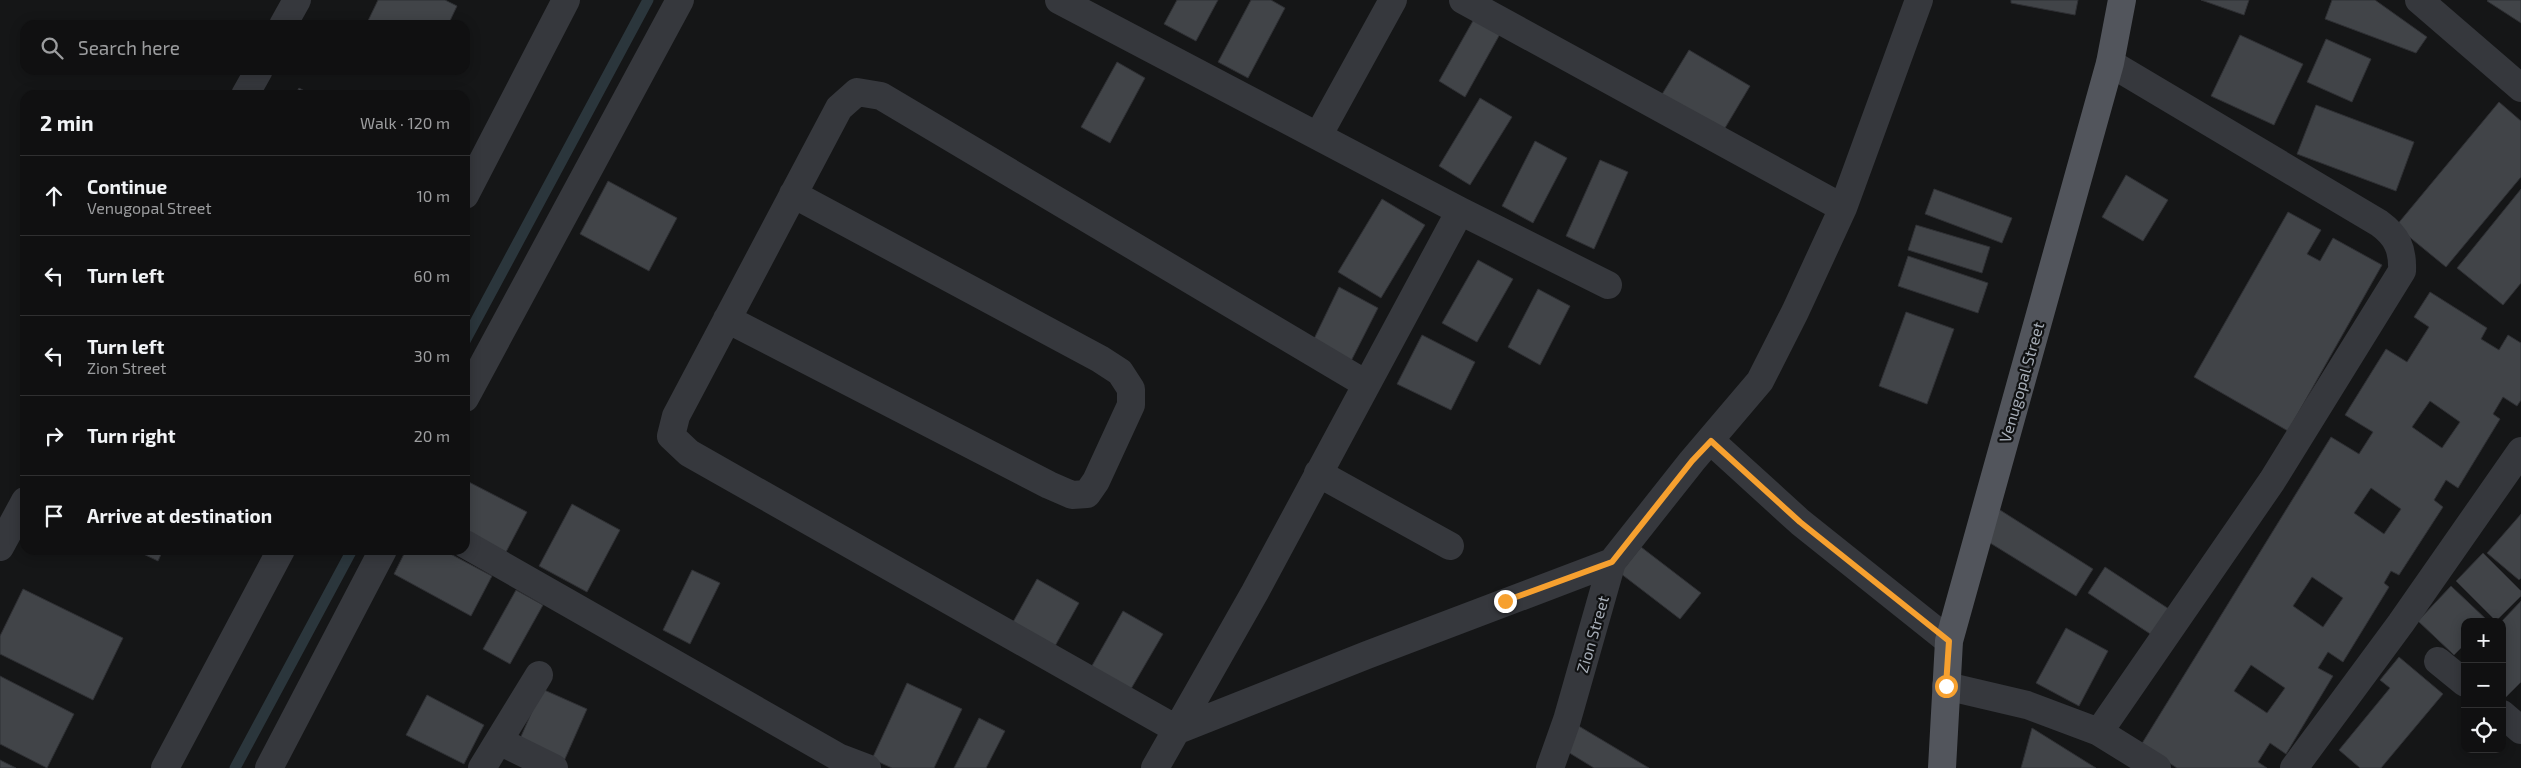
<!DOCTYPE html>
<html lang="en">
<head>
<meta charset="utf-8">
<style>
	body { margin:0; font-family:"Exo 2",sans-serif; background:#19191a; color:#f1f3f6 }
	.controls { position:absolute; right:15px; bottom:15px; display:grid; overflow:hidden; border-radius:10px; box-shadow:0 2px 12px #0003 }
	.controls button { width:45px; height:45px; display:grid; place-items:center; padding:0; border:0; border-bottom:1px solid #303031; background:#101011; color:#f1f3f6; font:25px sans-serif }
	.stop { position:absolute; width:15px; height:15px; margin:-11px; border:4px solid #f6a02f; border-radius:50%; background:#fff }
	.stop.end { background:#f6a02f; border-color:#fff; box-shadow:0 1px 5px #0008 }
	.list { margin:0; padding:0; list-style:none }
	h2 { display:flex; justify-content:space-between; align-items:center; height:65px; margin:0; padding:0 20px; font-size:21px }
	h2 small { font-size:16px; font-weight:400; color:#9c9d9f }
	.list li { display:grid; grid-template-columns:32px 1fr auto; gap:15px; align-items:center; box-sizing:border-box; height:80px; padding:0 20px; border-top:1px solid #303031 }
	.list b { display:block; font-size:19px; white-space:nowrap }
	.list p { margin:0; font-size:16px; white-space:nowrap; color:#9c9d9f }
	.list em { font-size:16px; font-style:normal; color:#9c9d9f }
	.icon { flex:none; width:28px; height:28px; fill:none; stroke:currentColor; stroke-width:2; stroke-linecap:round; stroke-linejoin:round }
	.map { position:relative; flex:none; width:2521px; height:768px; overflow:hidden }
	.search { position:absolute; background:#101011; box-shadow:0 2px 12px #0003; left:20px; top:20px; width:450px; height:55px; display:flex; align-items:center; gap:12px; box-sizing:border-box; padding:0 18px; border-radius:15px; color:#9c9d9f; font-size:19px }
	.panel { position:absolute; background:#101011; box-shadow:0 2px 12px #0003; left:20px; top:90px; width:450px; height:465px; border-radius:15px }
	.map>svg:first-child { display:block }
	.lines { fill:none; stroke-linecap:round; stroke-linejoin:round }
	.stream { stroke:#2b363c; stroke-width:11 }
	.building { fill:#414448; stroke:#2f3034; fill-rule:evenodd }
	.minor { stroke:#36383d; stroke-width:28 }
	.major { stroke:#52555c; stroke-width:28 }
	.route { stroke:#f6a02f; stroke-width:6 }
	.labels { text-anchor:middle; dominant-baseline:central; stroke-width:4.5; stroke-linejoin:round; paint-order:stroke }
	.street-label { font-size:16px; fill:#a7aeb8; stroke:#101112 }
</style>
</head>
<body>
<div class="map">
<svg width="2521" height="768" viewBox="0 0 2521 768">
	<rect width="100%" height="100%" fill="#151617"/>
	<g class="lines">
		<!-- stream -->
		<path class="stream" d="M465,341l183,-341
			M235,768l117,-218"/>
	</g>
	<!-- building -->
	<path class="building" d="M378,0h67l12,6 -9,19h-82z
		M1177,0h41l-22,41 -32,-17z
		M1251,0h20l14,8 -37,70 -30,-16z
		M2011,0h67l-3,15 -64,-12z
		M2201,0h48l-5,15z
		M2332,0h43l52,37 -11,16 -91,-34z
		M2488,0h33v23l-34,-22z
		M1474,19l26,15 -35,63 -26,-16z
		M2240,35l63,29 -29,61 -63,-29z
		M2326,39l45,20 -19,43 -45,-20z
		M1689,50l61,36 -28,47 -61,-37z
		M1117,62l28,16 -35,65 -29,-16z
		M299,88l13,7h-17z
		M1480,98l32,19 -42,68 -31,-19z
		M2499,102l22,19v56l-75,90 -50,-41z
		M2316,105l98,37 -18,49 -99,-37z
		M1535,141l32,17 -34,65 -31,-17z
		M1600,160l28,12 -34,77 -28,-13z
		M2126,175l42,25 -25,41 -41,-24z
		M608,181l69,37 -28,53 -69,-37z
		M1934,189l78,29 -10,25 -77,-29z
		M2521,189v94l-18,22 -46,-37z
		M1382,199l43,26 -44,73 -43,-26z
		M2288,212l33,18 -14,24 13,7 13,-23 49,27 -94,166 -94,-54z
		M1916,225l74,22 -8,26 -74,-23z
		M1908,256l80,27 -10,30 -80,-27z
		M1478,260l35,19 -36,63 -35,-19z
		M1339,287l39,21 -28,55 -38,-20z
		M1538,289l32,17 -30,59 -32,-18z
		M2430,292l57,36 -6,11 18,11 9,-15 13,8v57l-4,6 -14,-9 -10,17 7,5 -42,69 -12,-8 -12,20 9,7 -44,68 -8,-4 -7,12 5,4 -46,75 -15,-10 -10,16 15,8 -47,78 -16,-11 -12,19 9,6h-90l-36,-23 190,-308 28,17 14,-22 -28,-17 41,-66 21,13 22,-35 -15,-10zM2430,401l30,21 -18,26 -30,-21zM2371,488l30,21 -17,25 -30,-21zM2312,577l31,21 -20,29 -30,-21zM2251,665l34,23 -18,25 -33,-22z
		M1906,312l48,17 -27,75 -48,-18z
		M1422,335l53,27 -24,48 -54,-26z
		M465,480l62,32 -21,40 -41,-21z
		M572,504l48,26 -33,62 -48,-26z
		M2000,510l93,59 -17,27 -94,-58z
		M2521,514v64l-2,2 -32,-27z
		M1641,547l60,46 -21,26 -60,-46z
		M135,550h28l-5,11z
		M406,550h37l49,26 -21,40 -77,-42z
		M2483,553l38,38v5l-25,25 -40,-40z
		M2105,567l70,46 -17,26 -70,-46z
		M692,570l28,13 -30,61 -27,-14z
		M1037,579l42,24 -29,52 -42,-24z
		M2451,586l36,34 -22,2v22l-11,11 -36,-34z
		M23,589l100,49 -30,62 -93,-46v-18z
		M516,590l27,15 -33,59 -27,-15z
		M2521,601v81l-19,19 -1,-79z
		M1123,611l40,23 -35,60 -39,-23z
		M2066,628l42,23 -29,55 -43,-23z
		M2399,657l44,37 -62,74h-21l-21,-18 51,-62 -10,-8z
		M0,676l74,38 -27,54 -47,-24z
		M907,683l55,26 -28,59h-42l-20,-9z
		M542,689l45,20 -23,52 -45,-20z
		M427,695l57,30 -20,39 -58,-29z
		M979,718l26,13 -19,37h-32z
		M1577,725l72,43h-55l-31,-19z
		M2032,728l64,40h-75z
		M0,760l16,8h-16z"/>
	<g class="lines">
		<!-- minor -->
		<path class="minor" d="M1059,0l401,211 148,74
			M1463,0l380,208
			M2419,0l102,88
			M283,25l14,-25
			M245,95l14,-25
			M1318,136l75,-136
			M465,195l101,-195
			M727,319l322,166 23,10 15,-1 9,-13 35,-76v-16l-11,-17 -20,-13 -307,-165
			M465,398l215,-398
			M1711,441l89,81 149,119
			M1318,473l132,73
			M465,544l373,213 29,11
			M0,547l25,-46
			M2438,661l27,22
			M1946,686l81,19 72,27 58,36
			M2502,714l19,16
			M1178,730l-489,-277 -18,-17 5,-20 163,-308 18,-16 24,4 485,288
			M1178,730l189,-75 245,-93
			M2099,732l173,-251 130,-210c1,-22 -5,-35 -23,-48l-269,-160
			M499,741l55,27
			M165,768l116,-218
			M269,768l114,-218
			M482,768l57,-93
			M1155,768l100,-176 205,-381
			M1550,768l17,-48 45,-158 80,-101 68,-80 35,-69 48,-104 76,-208
			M2294,768l107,-145 120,-172"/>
		<!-- major -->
		<path class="major" d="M1942,768l7,-127 161,-578 12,-63"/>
	</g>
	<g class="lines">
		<!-- route -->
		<path class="route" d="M1505,601l107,-39 80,-101 19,-20 89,81 149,119 -3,45"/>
	</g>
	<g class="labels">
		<!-- street labels -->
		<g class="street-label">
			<text transform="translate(2021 382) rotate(-74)">Venugopal Street</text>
			<text transform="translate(1592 634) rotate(-74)">Zion Street</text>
		</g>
	</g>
</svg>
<div class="controls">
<button>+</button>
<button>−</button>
<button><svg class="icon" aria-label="locate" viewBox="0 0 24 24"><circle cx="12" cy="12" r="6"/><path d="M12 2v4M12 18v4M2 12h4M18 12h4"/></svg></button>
</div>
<div class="stop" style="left:1946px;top:686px"></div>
<div class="stop end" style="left:1505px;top:601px"></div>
<div class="search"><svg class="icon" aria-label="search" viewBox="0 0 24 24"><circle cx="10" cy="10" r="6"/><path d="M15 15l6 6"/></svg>Search here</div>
<section class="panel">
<h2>2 min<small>Walk · 120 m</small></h2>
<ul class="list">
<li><svg class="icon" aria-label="ahead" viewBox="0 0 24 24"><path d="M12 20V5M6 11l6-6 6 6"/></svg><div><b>Continue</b><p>Venugopal Street</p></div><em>10 m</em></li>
<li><svg class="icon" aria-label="left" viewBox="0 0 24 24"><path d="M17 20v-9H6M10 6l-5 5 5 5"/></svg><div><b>Turn left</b></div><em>60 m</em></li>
<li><svg class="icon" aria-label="left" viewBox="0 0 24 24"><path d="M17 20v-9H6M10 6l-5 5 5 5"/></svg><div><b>Turn left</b><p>Zion Street</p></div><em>30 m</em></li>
<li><svg class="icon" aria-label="right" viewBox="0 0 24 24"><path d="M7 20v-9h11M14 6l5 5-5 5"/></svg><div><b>Turn right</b></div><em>20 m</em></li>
<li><svg class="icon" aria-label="arrive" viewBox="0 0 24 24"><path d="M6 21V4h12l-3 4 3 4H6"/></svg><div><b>Arrive at destination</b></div></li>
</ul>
</section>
</div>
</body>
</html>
